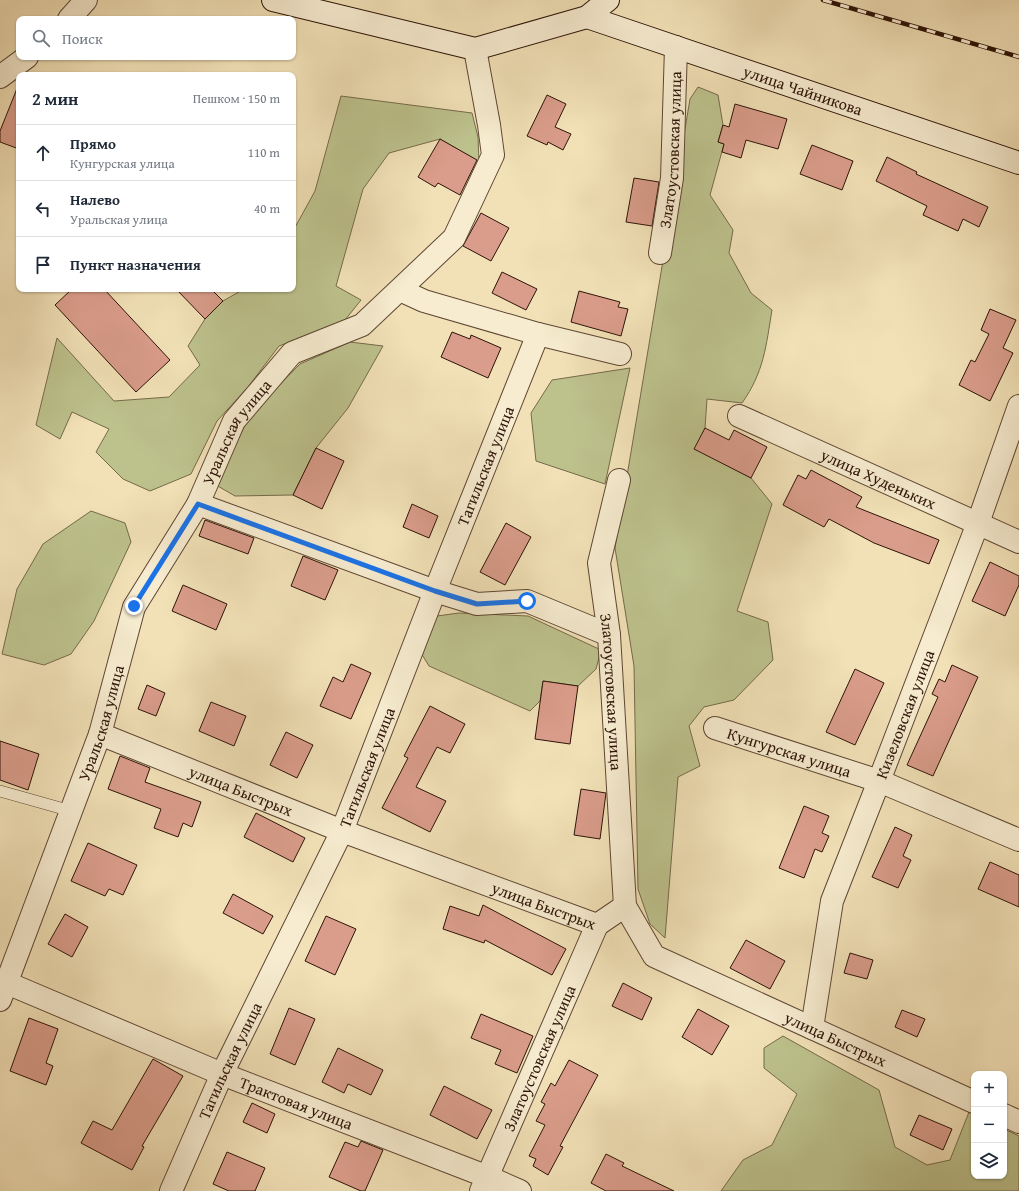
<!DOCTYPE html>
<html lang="ru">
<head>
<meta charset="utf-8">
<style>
	body { margin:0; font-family:"Gentium Book Plus",serif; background:#f6f6f7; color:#1f2937 }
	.controls { position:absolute; right:12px; bottom:12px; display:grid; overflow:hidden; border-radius:8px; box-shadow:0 1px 3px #0004 }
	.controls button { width:36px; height:36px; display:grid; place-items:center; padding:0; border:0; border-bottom:1px solid #e0e1e3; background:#fff; color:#1f2937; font:20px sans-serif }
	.stop { position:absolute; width:12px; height:12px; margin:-9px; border:3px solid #1a73e8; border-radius:50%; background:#fff }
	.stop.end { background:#1a73e8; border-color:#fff; box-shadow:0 1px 4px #0008 }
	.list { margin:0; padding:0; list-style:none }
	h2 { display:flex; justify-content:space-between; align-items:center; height:52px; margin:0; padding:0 16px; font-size:17px }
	h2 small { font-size:13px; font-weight:400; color:#747a83 }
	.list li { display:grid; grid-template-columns:26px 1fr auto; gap:12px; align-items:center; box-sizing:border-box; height:56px; padding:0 16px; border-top:1px solid #e0e1e3 }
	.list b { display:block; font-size:15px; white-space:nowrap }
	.list p { margin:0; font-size:13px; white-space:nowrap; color:#747a83 }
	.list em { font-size:13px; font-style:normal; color:#747a83 }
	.icon { flex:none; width:22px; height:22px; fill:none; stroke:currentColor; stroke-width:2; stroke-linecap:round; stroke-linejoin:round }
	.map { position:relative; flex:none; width:1019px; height:1191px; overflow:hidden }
	.search { position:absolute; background:#fff; box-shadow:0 1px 3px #0004; left:16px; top:16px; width:280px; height:44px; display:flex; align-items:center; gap:10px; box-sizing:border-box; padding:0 14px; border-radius:8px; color:#747a83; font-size:15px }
	.panel { position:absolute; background:#fff; box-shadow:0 1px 3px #0004; left:16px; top:72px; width:280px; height:220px; border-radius:8px }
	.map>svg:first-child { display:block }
	.green { fill:#bdc28d; stroke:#756a4a }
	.building { fill:#da9d8b; stroke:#2d1307 }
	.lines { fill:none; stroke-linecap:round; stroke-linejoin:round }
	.lane-casing { stroke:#5e4633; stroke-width:12 }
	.street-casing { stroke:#5e4633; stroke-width:24 }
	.secondary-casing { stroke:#2d1307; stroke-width:24 }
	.lane { stroke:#f7ecd0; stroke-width:11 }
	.street { stroke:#f7ecd0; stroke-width:22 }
	.secondary { stroke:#f7ecd0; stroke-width:22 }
	.rail-casing { stroke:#2d1307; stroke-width:4.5 }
	.rail { stroke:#f7ecd0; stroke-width:3; stroke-dasharray:9; stroke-linecap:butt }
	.route { stroke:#1a73e8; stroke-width:5 }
	.labels { text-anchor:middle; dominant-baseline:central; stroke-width:3; stroke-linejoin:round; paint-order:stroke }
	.street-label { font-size:16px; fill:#2d1307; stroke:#f7ecd0 }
</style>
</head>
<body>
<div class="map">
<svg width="1019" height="1191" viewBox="0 0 1019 1191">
	<rect width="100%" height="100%" fill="#f2e1b7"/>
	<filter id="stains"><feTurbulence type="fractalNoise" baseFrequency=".005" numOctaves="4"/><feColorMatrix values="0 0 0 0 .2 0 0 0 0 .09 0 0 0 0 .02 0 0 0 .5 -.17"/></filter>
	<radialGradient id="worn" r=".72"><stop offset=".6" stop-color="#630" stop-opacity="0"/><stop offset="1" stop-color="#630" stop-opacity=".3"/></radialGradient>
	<!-- green -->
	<path class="green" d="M698,87l20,8 5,30 -5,17 6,2 -14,51 23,35 -4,23 22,40 21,17c-6,36 -8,62 -30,93l-35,-4 -2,29 -10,21 56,29 21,26 -35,107 31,11 5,38 -39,40 -30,7 -15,19 11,40 -22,11 -13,161 -15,-14 -12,-35 -4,-223 -19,-118 75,-449z
		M341,96l131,17 6,24 1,25 -39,-23 -51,14 -26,36 -27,97 25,14 -16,20 -66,26 -31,41 -31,34 -26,53 -41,17 -27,-12 -27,-27 13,-23 -37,-17 -12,27 -24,-14 21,-87 57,63 55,-4 31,-32 -12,-19 17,-27 18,-18 21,-12h49v-58l22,-40z
		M350,342l33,4 -35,62 -32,40 -23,47 -58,1 -19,-11 34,-70 50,-51z
		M630,368l-25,116 -69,-23 -5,-48 21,-33z
		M91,511l34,12 6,19 -37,79 -23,33 -27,11 -42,-11 15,-65 26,-45z
		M459,613l69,3 73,34 -5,19 -18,17 -35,-5 -3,20 -10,10 -101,-45 -8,-13 16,-37z
		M783,1036l96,54 16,57 32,18 23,-5 19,-48 5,3v61h30v-47l15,7v55h-298l22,-31 29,-15 25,-51 -33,-26v-20z"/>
	<!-- building -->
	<path class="building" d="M18,86h1v63l-19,-7v-11z
		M547,95l19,9 -11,23 16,7 -8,16 -15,-8 -1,3 -20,-9z
		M735,104l52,15 -9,30 -32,-9 -5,18 -19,-6 2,-8 -6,-2 5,-17 6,2z
		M440,139l37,21 -17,35 -22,-12 -3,4 -17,-10z
		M812,145l41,16 -11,29 -42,-16z
		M887,157l30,15 -1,2 72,33 -9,20 -16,-8 -5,12 -35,-16 4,-9 -51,-25z
		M634,178l25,4 -7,44 -26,-4z
		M481,213l28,15 -18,33 -28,-15z
		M502,272l35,17 -11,21 -34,-17z
		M72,289h32l66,71 -34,32 -81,-87z
		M176,289h35l12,12 -18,18z
		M579,291l41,11 -2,5 10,2 -7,27 -50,-14z
		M990,309l26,11 -13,28 10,5 -23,48 -31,-16 12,-25 4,2 14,-28 -8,-4z
		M452,332l18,7 1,-4 30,13 -13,30 -47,-21z
		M705,428l24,12 5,-10 33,17 -16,31 -57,-29z
		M316,448l28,13 -22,48 -29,-14z
		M811,470l51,27 -6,10 83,33 -10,24 -55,-21 -45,-24 -5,8 -41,-22 15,-30 8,4z
		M412,504l26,12 -9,22 -26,-11z
		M205,520l49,18 -6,16 -49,-18z
		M506,523l25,14 -26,48 -25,-13z
		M303,556l35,14 -13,30 -34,-14z
		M990,562l29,14v9l-14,31 -33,-15z
		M183,585l44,19 -11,26 -44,-19z
		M351,664l20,9 -20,46 -31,-13 13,-29 10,5z
		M952,665l26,12 -45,99 -26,-11 31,-68 -6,-3 7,-15 6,3z
		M855,669l29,14 -29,62 -29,-13z
		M543,681l35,5 -8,58 -35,-5z
		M147,685l18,8 -9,23 -18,-7z
		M211,702l35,14 -12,30 -35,-15z
		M430,706l35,18 -15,29 -13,-6 -21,40 30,14 -16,31 -48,-24 26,-50 -4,-2z
		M286,732l27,13 -16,33 -27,-13z
		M0,741l39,13 -11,36 -28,-10z
		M120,756l30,12 -5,14 56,20 -9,25 -9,-4 -5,14 -24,-9 7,-19 -53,-20z
		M581,789l25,4 -6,46 -26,-4z
		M804,806l25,10 -7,17 7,3 -7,16 -7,-3 -11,29 -25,-10z
		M256,813l49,25 -12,24 -49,-25z
		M895,827l17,8 -9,21 8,4 -13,28 -26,-11z
		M88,843l49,22 -14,30 -14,-6 -4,7 -34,-15z
		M990,862l29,13v32l-41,-18z
		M233,894l40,22 -10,18 -40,-21z
		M483,905l83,44 -14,26 -67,-35 -1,3 -41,-14 7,-23 29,10z
		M65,914l23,13 -16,30 -24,-13z
		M326,916l30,13 -21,46 -30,-14z
		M746,940l39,21 -15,28 -40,-21z
		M850,953l23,7 -6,19 -23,-6z
		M623,983l29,15 -10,22 -30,-14z
		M289,1008l26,11 -20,46 -25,-11z
		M698,1009l31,17 -17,29 -30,-18z
		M902,1010l23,9 -8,18 -22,-10z
		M481,1014l52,22 -16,37 -22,-9 6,-14 -30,-12z
		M29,1018l29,11 -12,34 7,3 -7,19 -36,-14z
		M338,1048l45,22 -12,25 -23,-11 -4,9 -22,-11z
		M153,1059l30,17 -41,70 2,1 -12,23 -51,-27 12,-22 19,9z
		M569,1060l29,15 -38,71 3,1 -15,28 -15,-9 3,-7 -7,-3 16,-31 -9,-4 9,-17 -4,-2 10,-19 4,3z
		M444,1086l48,24 -15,29 -47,-24z
		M252,1103l23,11 -8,19 -24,-11z
		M919,1115l33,14 -9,21 -33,-15z
		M361,1141l22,9 -18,41h-4l-32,-14 16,-35 13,5z
		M227,1152l38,16 -10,23h-26l-16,-7z
		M606,1154l18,9 -2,3 52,25h-68l-15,-8z"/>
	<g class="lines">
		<!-- lane casing -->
		<g class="lane-casing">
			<path id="lane" d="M0,791l71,20"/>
		</g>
		<!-- street casing -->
		<g class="street-casing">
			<g id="street">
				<path d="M69,19l17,-19"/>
				<path d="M0,77l27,-20"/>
				<path id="s1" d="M660,253l12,-75 4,-131"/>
				<path d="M400,290l24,11 114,33 82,20"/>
				<path id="s2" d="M739,416l280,126"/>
				<path id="s3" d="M619,480l-20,83 10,72 16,271"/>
				<path d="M198,504l237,87 42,13 50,-3 82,34"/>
				<path id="s4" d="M715,728l164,53 140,59"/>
				<path id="s5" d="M100,734l242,97 255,94 28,-19 29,50 320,146"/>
				<path id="s6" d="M7,983l215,91 266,103 32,14"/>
				<path id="s7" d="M0,1000l100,-266 34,-127 64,-103 36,-83 58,-68 70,-28 92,-87 39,-83 -4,-30 -14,-76"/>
				<path id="s8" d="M812,1028l20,-127 47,-120 99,-258 41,-117"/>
				<path d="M1004,1115l15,7"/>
				<path id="s9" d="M171,1191l51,-117 120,-243 93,-240 103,-257"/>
				<path id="s10" d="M481,1191l116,-266"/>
			</g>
		</g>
		<!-- secondary casing -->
		<g class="secondary-casing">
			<g id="secondary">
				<path d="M273,0l202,49 112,-32 21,-17"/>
				<path id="s11" d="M587,17l432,146"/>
			</g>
		</g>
		<!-- lane -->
		<use href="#lane" class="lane"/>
		<!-- street -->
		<use href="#street" class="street"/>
		<!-- secondary -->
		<use href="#secondary" class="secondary"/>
		<!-- rail casing -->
		<g class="rail-casing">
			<path id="rail" d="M823,0l196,57"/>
		</g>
		<!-- rail -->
		<use href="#rail" class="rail"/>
	</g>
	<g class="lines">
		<!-- route -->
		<path class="route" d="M134,606l64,-102 237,87 42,13 50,-3"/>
	</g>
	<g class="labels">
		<!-- street labels -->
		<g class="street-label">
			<text stroke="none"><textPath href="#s11" startOffset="228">улица Чайникова</textPath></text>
			<text stroke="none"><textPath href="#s1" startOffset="104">Златоустовская улица</textPath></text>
			<text stroke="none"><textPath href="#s7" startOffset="619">Уральская улица</textPath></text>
			<text stroke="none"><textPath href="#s9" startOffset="791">Тагильская улица</textPath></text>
			<text stroke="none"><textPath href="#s2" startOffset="153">улица Худеньких</textPath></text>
			<text stroke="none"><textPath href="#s3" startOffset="215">Златоустовская улица</textPath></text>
			<text stroke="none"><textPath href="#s8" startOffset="329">Кизеловская улица</textPath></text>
			<text stroke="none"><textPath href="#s7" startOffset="295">Уральская улица</textPath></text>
			<text stroke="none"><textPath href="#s4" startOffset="78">Кунгурская улица</textPath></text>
			<text stroke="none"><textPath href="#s9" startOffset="467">Тагильская улица</textPath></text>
			<text stroke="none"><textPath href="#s5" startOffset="152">улица Быстрых</textPath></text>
			<text stroke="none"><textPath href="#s5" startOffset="476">улица Быстрых</textPath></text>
			<text stroke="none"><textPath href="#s5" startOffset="824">улица Быстрых</textPath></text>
			<text stroke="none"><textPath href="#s10" startOffset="145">Златоустовская улица</textPath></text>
			<text stroke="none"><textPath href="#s9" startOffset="143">Тагильская улица</textPath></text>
			<text stroke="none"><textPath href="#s6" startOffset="313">Трактовая улица</textPath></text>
		</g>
	</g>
	<rect width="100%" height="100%" filter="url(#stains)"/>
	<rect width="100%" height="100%" fill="url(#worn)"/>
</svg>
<div class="controls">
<button>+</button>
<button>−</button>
<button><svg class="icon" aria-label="layers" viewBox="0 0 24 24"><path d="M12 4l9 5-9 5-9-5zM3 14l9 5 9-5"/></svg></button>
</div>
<div class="stop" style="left:527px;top:601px"></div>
<div class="stop end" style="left:134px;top:606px"></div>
<div class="search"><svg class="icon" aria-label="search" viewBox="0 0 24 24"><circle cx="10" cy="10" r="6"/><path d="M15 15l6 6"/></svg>Поиск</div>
<section class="panel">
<h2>2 мин<small>Пешком · 150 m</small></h2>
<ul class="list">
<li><svg class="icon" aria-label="ahead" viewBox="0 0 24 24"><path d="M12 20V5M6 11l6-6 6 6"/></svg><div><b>Прямо</b><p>Кунгурская улица</p></div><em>110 m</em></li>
<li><svg class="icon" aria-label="left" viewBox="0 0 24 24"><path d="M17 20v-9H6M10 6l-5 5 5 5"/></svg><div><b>Налево</b><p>Уральская улица</p></div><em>40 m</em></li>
<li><svg class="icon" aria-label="arrive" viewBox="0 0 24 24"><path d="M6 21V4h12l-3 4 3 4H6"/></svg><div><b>Пункт назначения</b></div></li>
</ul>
</section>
</div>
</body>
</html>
